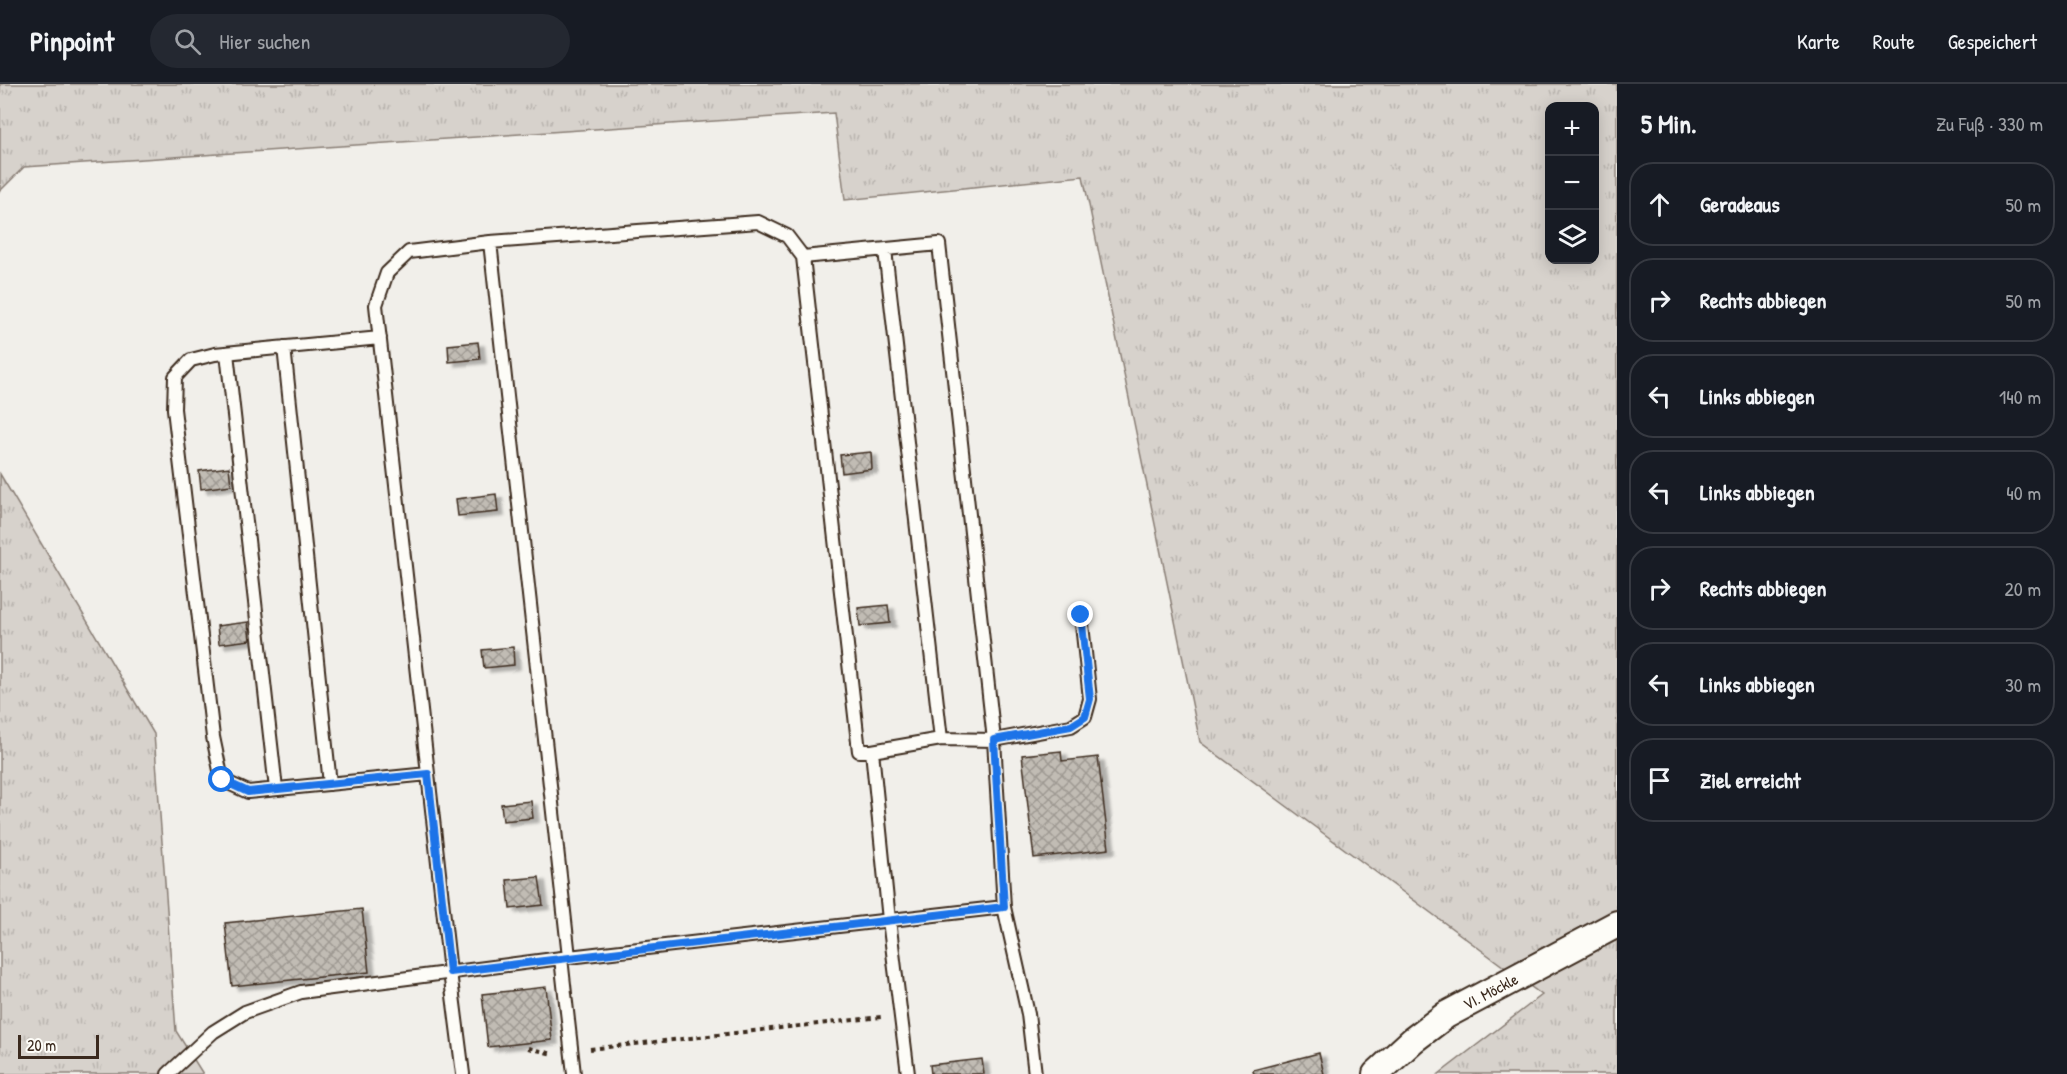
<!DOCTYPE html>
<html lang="de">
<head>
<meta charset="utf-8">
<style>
	body { margin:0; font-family:"Patrick Hand",sans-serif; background:#242831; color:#f1f3f6 }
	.controls { position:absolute; right:18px; top:18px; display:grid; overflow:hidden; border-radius:12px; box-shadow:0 3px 15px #0003 }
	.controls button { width:54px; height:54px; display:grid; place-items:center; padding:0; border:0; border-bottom:2px solid #363941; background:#171b24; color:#f1f3f6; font:30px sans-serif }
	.scale { position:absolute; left:18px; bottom:15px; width:81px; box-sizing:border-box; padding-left:6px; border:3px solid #3b2a1e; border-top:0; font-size:16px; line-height:21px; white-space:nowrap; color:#3b2a1e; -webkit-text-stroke:4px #fdfcf7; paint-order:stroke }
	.stop { position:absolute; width:18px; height:18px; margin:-14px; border:4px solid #1a73e8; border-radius:50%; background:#fff }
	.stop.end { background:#1a73e8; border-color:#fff; box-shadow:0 2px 6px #0008 }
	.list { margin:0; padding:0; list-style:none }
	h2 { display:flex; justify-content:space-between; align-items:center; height:78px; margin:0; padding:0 24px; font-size:26px }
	h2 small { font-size:20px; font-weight:400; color:#9ea1a6 }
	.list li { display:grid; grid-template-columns:39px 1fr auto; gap:18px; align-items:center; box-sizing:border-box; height:84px; margin:0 12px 12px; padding:0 12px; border:2px solid #363941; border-radius:24px }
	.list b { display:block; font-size:22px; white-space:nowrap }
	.list em { font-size:20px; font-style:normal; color:#9ea1a6 }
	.icon { flex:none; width:33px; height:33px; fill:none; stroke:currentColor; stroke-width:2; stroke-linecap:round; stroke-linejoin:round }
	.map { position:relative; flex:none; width:1617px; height:990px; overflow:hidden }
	header { display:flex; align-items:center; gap:36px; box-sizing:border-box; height:84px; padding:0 30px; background:#171b24; border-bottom:2px solid #363941 }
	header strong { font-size:28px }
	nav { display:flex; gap:33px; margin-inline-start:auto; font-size:21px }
	.search { width:420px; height:54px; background:#242831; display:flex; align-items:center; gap:15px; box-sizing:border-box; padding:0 21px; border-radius:33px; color:#9ea1a6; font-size:22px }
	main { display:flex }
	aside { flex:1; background:#171b24 }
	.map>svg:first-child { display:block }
	.grass { fill:url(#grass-tufts); stroke:#897e75; stroke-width:1.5; fill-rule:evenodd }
	.building { fill:url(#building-cross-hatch); stroke:#3b2a1e; stroke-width:1.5; filter:url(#shadow) }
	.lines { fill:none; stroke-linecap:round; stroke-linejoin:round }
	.lane-casing { stroke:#3b2a1e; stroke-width:16 }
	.street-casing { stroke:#3b2a1e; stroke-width:30 }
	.path { stroke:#3b2a1e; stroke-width:4; stroke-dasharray:4.5 4.5; stroke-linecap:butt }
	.lane { stroke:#fdfcf7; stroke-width:12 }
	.street { stroke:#fdfcf7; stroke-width:26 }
	.route { stroke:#1a73e8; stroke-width:8 }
	.labels { text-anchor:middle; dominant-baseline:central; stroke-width:5; stroke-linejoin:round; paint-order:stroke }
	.street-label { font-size:16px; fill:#3b2a1e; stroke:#fdfcf7 }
</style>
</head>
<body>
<header>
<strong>Pinpoint</strong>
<div class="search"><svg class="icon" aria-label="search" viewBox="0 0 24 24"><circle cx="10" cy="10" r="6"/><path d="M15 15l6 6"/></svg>Hier suchen</div>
<nav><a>Karte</a><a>Route</a><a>Gespeichert</a></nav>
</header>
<main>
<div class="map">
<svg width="1617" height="990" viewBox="0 0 1617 990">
	<defs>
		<pattern id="grass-tufts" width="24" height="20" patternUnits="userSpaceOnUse" patternTransform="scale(1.5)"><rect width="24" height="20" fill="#d7d2cc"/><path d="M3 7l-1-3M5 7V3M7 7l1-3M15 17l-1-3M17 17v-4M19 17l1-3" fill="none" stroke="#b9b4af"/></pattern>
		<pattern id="building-cross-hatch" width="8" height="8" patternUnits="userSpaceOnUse" patternTransform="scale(1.5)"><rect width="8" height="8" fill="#c1bcb4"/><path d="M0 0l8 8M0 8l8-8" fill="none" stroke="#9e9992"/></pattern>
		<filter id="shadow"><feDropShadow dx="6" dy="4" stdDeviation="1.5" flood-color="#0004"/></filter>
	</defs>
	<rect width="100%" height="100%" fill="#f1efea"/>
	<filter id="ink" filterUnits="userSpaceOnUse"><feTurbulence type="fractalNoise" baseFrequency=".0167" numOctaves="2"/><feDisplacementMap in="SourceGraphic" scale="12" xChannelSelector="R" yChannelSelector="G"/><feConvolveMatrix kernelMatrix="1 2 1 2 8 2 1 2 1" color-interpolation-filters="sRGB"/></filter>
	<g filter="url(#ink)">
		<!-- grass -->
		<path class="grass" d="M0,0h1617v990h-178l103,-79 -342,-253 -117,-566 -238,24 -11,-87 -810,54 -24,24zM1550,22h44v154h-44z
			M0,390l154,260 22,297 27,43h-203z"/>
		<!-- building -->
		<path class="building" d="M478,258l2,17 -31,3 -1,-17z
			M871,368l1,17 -30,4 -2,-18z
			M229,383l2,18 -30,4 -2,-18z
			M496,410l2,18 -40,4 -2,-17z
			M888,521l2,18 -30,3 -2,-18z
			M248,538l2,18 -31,4 -2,-18z
			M513,563l1,18 -30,3 -2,-18z
			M1061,667l1,10 36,-4 11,92 -75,9 -12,-103z
			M531,717l2,17 -30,3 -2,-17z
			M539,793l4,28 -33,4 -3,-29z
			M362,825l7,63 -137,14 -7,-63z
			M546,903l6,53 -64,7 -6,-53z
			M1319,969l5,21h-70l-1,-4z
			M982,975l2,15h-53l-1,-9z"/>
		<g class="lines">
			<!-- lane casing -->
			<g class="lane-casing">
				<path id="lane" d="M490,158l79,715
					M939,160l55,496 -53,-1 -69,12h-13l-56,-494z
					M885,166l56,489
					M380,254l-165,16 -24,6 -16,17 -1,32 39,328 9,43 26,12 180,-18
					M284,263l46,437
					M227,269l49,436
					M872,667l17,169 19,154
					M561,874l13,116
					M168,990l45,-42 32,-20 56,-20 268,-35 435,-50
					M463,990l-13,-102 -74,-667 11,-32 22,-21 81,-10 268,-20 29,14 16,21
					M1035,990l-7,-60 -24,-107 -10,-167 77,-14 14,-9 5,-18 -9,-84"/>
			</g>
			<!-- street casing -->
			<g class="street-casing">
				<g id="street">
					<path id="s1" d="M1376,990l37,-34 33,-25 171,-91"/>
				</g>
			</g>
			<!-- path -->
			<path class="path" d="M528,964l25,6
				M590,965l291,-32"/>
			<!-- lane -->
			<use href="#lane" class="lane"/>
			<!-- street -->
			<use href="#street" class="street"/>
		</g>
	</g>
	<g class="lines" filter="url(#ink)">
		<!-- route -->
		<path class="route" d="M222,696l26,12 180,-18 22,198 554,-65 -10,-167 77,-14 14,-9 5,-18 -9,-84"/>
	</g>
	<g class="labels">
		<!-- street labels -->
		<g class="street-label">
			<text stroke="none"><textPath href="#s1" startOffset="142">VI. Möckle</textPath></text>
		</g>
	</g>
</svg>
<div class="controls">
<button>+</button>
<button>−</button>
<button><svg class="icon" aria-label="layers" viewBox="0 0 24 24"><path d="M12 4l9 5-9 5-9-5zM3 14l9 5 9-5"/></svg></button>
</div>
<div class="scale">20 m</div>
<div class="stop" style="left:222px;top:696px"></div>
<div class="stop end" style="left:1081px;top:531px"></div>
</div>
<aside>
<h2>5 Min.<small>Zu Fuß · 330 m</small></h2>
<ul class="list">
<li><svg class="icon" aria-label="ahead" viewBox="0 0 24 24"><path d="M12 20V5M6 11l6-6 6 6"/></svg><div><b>Geradeaus</b></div><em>50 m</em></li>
<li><svg class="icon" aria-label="right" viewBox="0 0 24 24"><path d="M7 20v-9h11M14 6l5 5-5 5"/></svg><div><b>Rechts abbiegen</b></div><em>50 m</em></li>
<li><svg class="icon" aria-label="left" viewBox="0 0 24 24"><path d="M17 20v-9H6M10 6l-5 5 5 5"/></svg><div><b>Links abbiegen</b></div><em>140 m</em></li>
<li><svg class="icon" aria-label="left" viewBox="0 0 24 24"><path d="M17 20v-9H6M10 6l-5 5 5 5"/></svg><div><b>Links abbiegen</b></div><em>40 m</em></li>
<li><svg class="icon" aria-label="right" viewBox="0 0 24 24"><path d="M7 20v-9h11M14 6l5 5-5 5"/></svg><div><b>Rechts abbiegen</b></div><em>20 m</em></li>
<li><svg class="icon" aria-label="left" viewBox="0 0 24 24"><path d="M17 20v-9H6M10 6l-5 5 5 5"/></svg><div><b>Links abbiegen</b></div><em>30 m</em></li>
<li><svg class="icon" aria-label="arrive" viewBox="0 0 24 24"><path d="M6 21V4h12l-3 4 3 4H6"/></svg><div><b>Ziel erreicht</b></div></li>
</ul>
</aside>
</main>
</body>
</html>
